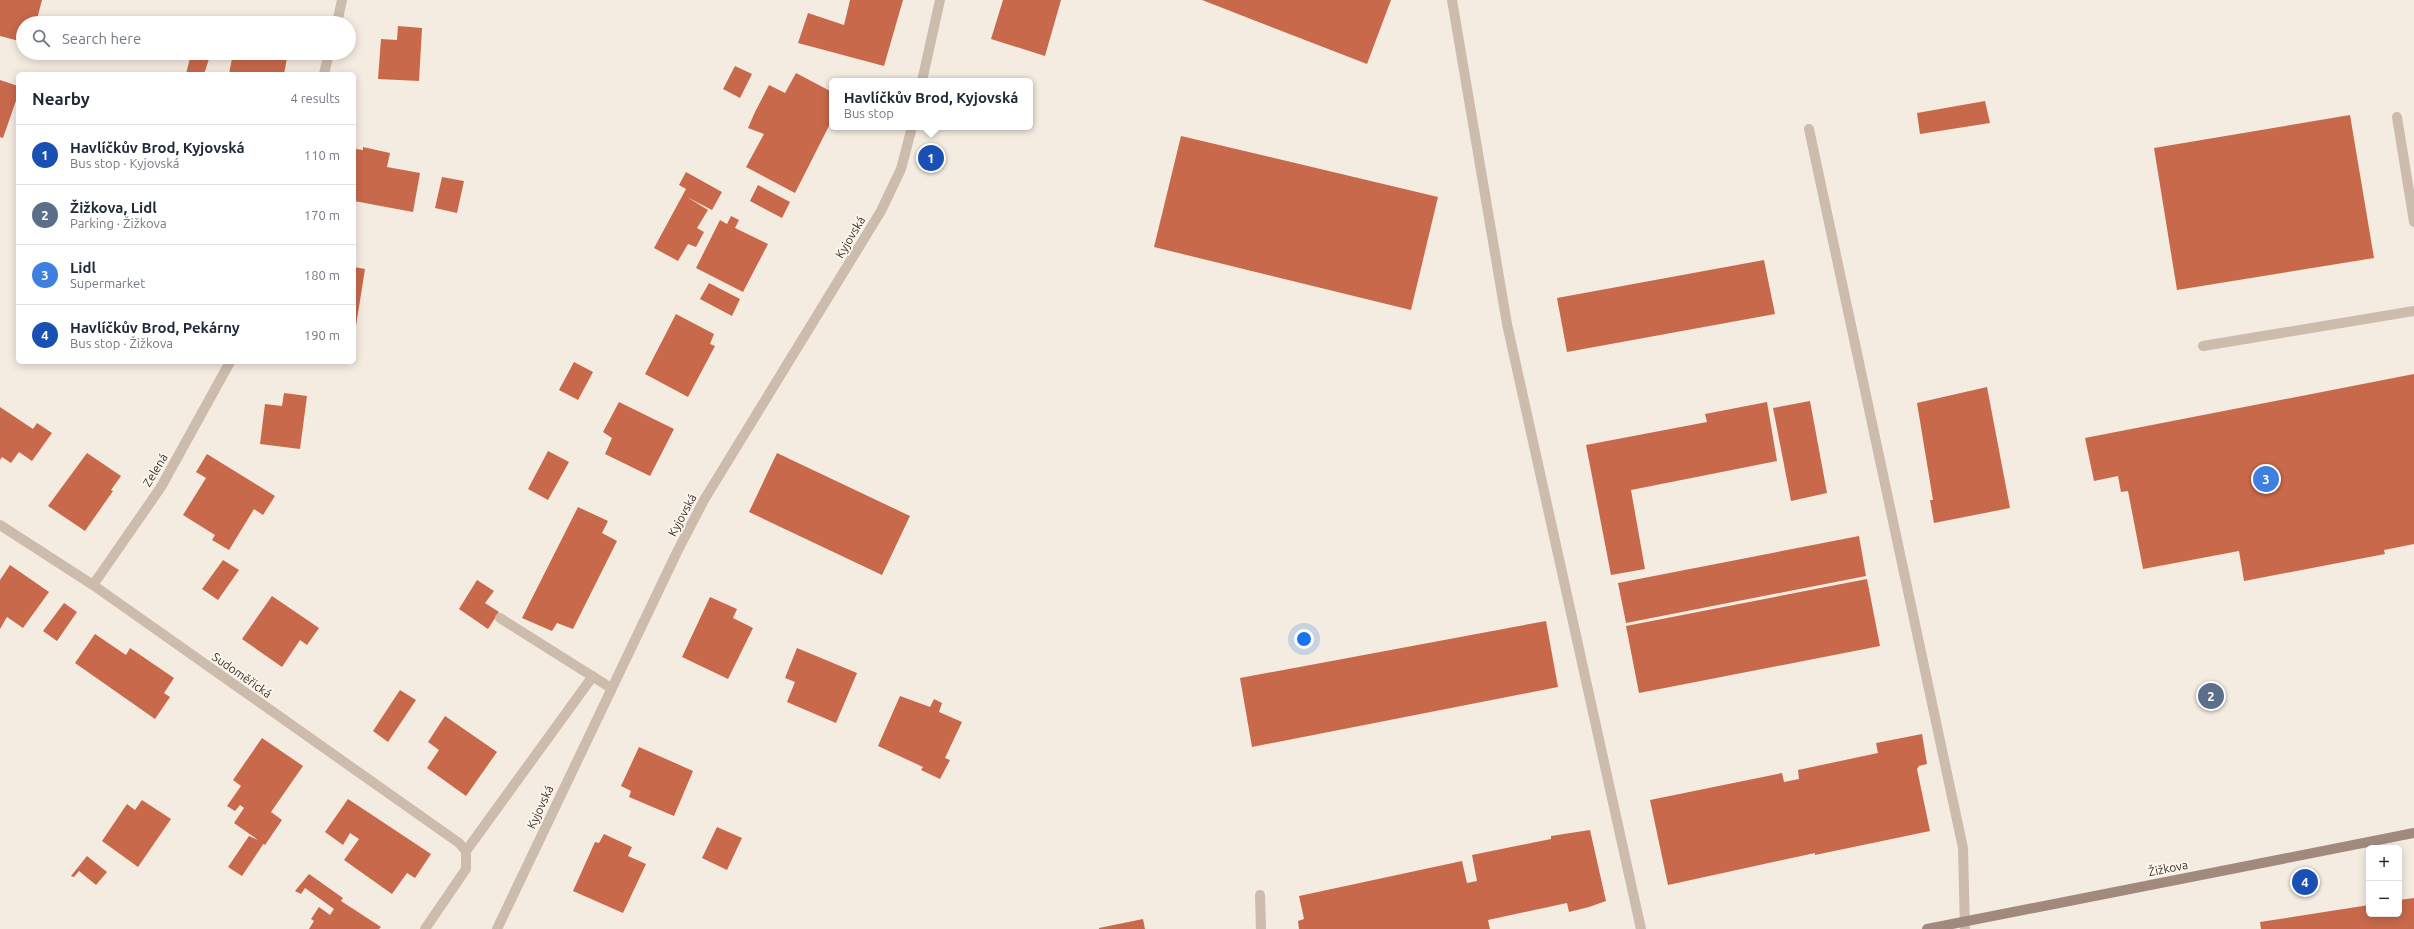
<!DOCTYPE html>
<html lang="en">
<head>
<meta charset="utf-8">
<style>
	body { margin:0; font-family:Ubuntu,sans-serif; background:#f6f6f7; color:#1f2937 }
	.controls { position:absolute; right:12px; bottom:12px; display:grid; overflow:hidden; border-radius:6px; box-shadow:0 2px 10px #0003 }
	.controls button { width:36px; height:36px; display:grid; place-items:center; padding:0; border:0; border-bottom:1px solid #e0e1e3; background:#fff; color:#1f2937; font:20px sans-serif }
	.you { position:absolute; left:1304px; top:639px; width:14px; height:14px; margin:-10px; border:3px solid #fff; border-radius:50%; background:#1a73e8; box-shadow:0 0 0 6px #1a73e833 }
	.badge { display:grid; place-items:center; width:26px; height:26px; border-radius:50%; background:#1f5a5e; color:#fff; font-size:13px; font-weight:700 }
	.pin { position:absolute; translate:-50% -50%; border:2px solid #fff; box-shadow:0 1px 4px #0006 }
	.popup { position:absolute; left:829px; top:78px; width:204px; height:52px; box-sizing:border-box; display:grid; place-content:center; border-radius:6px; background:#fff; filter:drop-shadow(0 1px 3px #0005); font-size:13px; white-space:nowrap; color:#747a83 }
	.popup b { font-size:15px; color:#1f2937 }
	.popup::after { content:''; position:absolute; left:50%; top:100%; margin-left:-8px; border:8px solid transparent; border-top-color:#fff }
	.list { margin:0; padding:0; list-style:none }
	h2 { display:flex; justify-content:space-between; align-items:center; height:52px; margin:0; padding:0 16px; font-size:17px }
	h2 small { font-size:13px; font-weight:400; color:#747a83 }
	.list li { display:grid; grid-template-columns:26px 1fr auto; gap:12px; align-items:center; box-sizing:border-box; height:60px; padding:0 16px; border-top:1px solid #e0e1e3 }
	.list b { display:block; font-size:15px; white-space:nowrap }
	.list p { margin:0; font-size:13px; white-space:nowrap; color:#747a83 }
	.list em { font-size:13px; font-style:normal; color:#747a83 }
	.icon { flex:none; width:22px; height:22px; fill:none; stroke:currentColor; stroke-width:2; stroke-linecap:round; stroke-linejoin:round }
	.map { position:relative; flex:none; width:2414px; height:929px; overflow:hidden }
	.search { position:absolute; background:#fff; box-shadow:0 2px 10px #0003; left:16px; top:16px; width:340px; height:44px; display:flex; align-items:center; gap:10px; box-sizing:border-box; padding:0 14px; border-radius:22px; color:#747a83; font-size:15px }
	.panel { position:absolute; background:#fff; box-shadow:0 2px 10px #0003; left:16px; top:72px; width:340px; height:292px; border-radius:6px }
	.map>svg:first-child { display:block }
	.building { fill:#c8694b }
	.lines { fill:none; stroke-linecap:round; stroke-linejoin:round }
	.service { stroke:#cdbbac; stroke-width:10 }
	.minor { stroke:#cdbbac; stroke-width:10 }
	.secondary { stroke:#a18a7d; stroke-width:10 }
	.labels { text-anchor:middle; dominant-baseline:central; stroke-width:4; stroke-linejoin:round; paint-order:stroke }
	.street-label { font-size:12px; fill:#3b302b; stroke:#fbf5ee }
</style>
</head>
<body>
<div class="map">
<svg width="2414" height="929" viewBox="0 0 2414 929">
	<rect width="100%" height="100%" fill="#f4ebe1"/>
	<!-- building -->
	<path class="building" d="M0,0h42l-6,23h-13v19l-23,-6z
		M850,0h53l-19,66 -86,-23 10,-30 36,12z
		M1003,0h58l-16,56 -54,-17z
		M1202,0h189l-24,64z
		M398,26l24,2 -3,53 -41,-2 3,-40 16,1z
		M233,53h55l-4,21h-55z
		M191,54l18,5 -5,15h-18z
		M735,66l17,8 -12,24 -17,-9z
		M796,73l36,19v28l-37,73 -49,-26 18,-33 -16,-6 7,-16 14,-27 16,8z
		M0,80l18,6v9l-15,43 -3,-1z
		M1985,101l5,22 -70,11 -3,-21z
		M2350,115l24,143 -197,32 -23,-142z
		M1181,136l257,61 -27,113 -257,-63z
		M363,147l27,6 -3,14 33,6 -7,39 -59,-11v-42l2,-10 7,1z
		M686,172l36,20 -10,18 -25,-13 21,13 -11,18 7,4 -8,15 -8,-3 -10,17 -24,-13 32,-59 -7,-4z
		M442,177l22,4 -7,32 -22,-5z
		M758,185l32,17 -8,16 -32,-17z
		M731,216l8,4 -4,8 33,16 -25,48 -47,-24 24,-48 7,4z
		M1764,260l11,54 -208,38 -10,-54z
		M354,267l11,2 -10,63h-1z
		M709,283l31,16 -8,17 -32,-17z
		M676,314l38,20 -4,10 5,2 -27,51 -43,-23z
		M574,362l19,10 -15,28 -19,-10z
		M2414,374v170l-30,6 1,4 -141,27 -5,-30 -96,18 -15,-78 -7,1 -3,-16 -24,5 -9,-43z
		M1987,387l23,121 -76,15 -4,-23h3l-16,-97z
		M284,393l23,3 -7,53 -40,-5 5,-40 17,2z
		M1810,401l17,92 -36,8 -18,-93z
		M619,402l55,27 -24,47 -45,-22 7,-16 -9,-6z
		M1767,402l10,59 -146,29 14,79 -34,6 -25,-130 121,-23 -2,-8z
		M0,407l33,22 4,-6 15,10 -20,28 -13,-9 -8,11 -9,-6 -2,3z
		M548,451l21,11 -21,38 -20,-11z
		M87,453l34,23 -10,14 2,1 -28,40 -37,-25z
		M777,453l133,63 -28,59 -133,-63z
		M207,454l68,42 -12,19 -9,-6 -25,41 -17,-10 3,-5 -32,-20 23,-37 -10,-6z
		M578,507l30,14 -6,12 15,8 -44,88 -16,-6 -5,8 -30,-13z
		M1859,536l7,40 -240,47 -8,-40z
		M223,560l16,10 -21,30 -16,-11z
		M10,565l39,27 -26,36 -16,-11 -7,12v-49z
		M1867,579l13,67 -241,47 -13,-67z
		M477,580l17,11 -9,12 14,9 -11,17 -29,-20z
		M272,596l47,32 -12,17 -7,-5 -18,27 -40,-28z
		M710,597l27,12 -4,9 20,10 -25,51 -46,-22z
		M64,603l13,9 -20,29 -14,-10z
		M1546,621l12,66 -306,60 -12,-69z
		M95,634l31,21 4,-7 44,30 -10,15 6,4 -15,22 -80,-56z
		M797,648l60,25 -21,50 -49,-21 8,-20 -10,-4z
		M400,690l16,10 -28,42 -15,-11z
		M900,696l30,11 4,-8 8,4 -3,9 23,10 -17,36 5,2 -10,19 -19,-9 2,-3 -45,-21z
		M445,716l52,36 -31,44 -39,-28 12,-18 -11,-8z
		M1922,734l5,30 -8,2 -2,3 13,62 -115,24v-2l-147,32 -18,-85 132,-27 2,9 15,-3 -1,-9 80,-17 -2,-10z
		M262,738l41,28 -32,46 11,8 -17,25 -31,-22 10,-15 -4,-3 -5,6 -8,-5 14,-20 -8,-6z
		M639,747l54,24 -19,45 -45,-19 2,-6 -10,-5z
		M348,799l83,55 -16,24 -8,-5 -15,21 -48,-34 15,-21 -9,-6 -7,12 -18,-13z
		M142,800l29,19 -33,48 -36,-26 25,-37 8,6z
		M717,827l25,11 -15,32 -25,-12z
		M1590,830l16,71 -17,6 -20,5 -2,-9 -79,17 2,9h-191l-1,-8 6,-2 -5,-23 163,-35 5,22 10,-2 -5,-26 79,-16v-3z
		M604,834l28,13 -4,9 18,8 -23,49 -50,-22 22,-49 4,1z
		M249,836l15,7 -22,33 -14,-9z
		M87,856l20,16 -11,13 -17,-14 -5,6 -3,-1z
		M309,874l34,24 -2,3 40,26 -2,2h-70l5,-8 -3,-2 8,-12 11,8 4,-6 -29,-21 -4,6 -6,-3z
		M2414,898v31h-153l-1,-7 109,-17v9h30v-14z
		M1143,919l2,10h-46v-1z"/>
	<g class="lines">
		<!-- service -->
		<path class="service" d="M1452,0l55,324 134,605
			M2397,117l17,105
			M1809,129l154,719 2,81
			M2203,346l211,-35
			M500,618l111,70
			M466,851l127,-175
			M1260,895l1,34"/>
		<!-- minor -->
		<path class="minor" d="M337,23l5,-23
			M324,74l5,-21
			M922,81l18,-81
			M0,525l93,60 366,258 7,8v18l-41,60
			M93,585l68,-98 69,-125
			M497,929l180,-377 27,-52 177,-289 20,-42 11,-42"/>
		<!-- secondary -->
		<path class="secondary" d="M1927,929l487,-96"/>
	</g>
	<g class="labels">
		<!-- street labels -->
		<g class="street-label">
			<text transform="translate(850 237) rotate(-59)">Kyjovská</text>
			<text transform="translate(155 470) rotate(-59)">Zelená</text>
			<text transform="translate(682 515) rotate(-62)">Kyjovská</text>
			<text transform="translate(242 675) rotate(35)">Sudoměřická</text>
			<text transform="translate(540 807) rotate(-65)">Kyjovská</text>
			<text transform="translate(2168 868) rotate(-11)">Žižkova</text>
		</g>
	</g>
</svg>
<div class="controls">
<button>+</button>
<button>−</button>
</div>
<div class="you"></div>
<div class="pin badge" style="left:931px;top:158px;background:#1a4fb4">1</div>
<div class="popup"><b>Havlíčkův Brod, Kyjovská</b>Bus stop</div>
<div class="pin badge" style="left:2211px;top:696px;background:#5c6f8a">2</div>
<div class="pin badge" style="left:2266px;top:479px;background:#3f7fe0">3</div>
<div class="pin badge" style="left:2305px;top:882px;background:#1a4fb4">4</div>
<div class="search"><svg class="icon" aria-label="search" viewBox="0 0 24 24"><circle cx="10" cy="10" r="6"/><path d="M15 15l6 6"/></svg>Search here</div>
<section class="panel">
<h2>Nearby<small>4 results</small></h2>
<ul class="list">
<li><span class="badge" style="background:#1a4fb4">1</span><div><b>Havlíčkův Brod, Kyjovská</b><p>Bus stop · Kyjovská</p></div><em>110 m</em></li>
<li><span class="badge" style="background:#5c6f8a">2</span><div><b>Žižkova, Lidl</b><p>Parking · Žižkova</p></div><em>170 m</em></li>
<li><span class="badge" style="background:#3f7fe0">3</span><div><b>Lidl</b><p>Supermarket</p></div><em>180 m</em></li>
<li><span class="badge" style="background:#1a4fb4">4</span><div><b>Havlíčkův Brod, Pekárny</b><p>Bus stop · Žižkova</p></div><em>190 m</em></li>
</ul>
</section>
</div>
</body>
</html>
